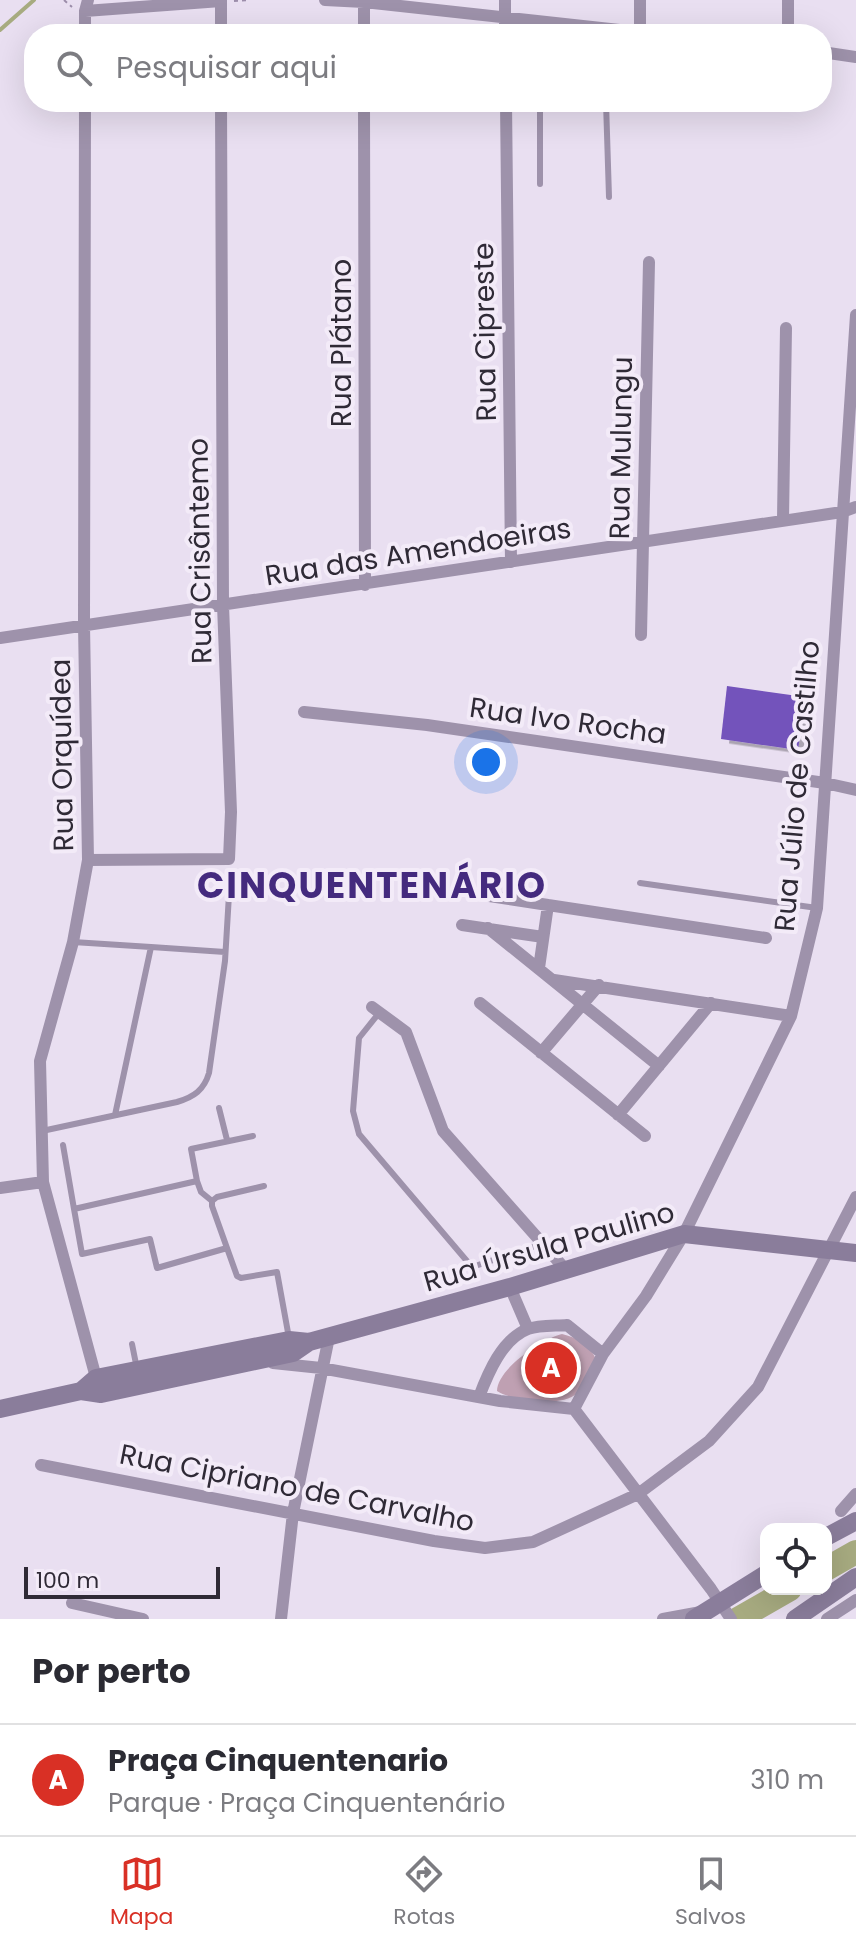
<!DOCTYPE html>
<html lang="pt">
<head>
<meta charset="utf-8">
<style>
	body { margin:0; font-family:Poppins,sans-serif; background:#f2f2f3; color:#2b2b33 }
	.controls { position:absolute; right:24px; bottom:24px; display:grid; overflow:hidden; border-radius:16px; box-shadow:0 8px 32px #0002 }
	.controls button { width:72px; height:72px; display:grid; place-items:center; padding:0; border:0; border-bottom:2px solid #e1e1e2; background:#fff; color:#2b2b33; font:40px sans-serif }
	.scale { position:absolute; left:24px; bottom:20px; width:196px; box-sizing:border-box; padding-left:8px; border:4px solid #2f2a36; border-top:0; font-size:22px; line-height:28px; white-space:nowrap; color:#2f2a36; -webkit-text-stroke:6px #f3ebf8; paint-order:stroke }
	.you { position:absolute; left:486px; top:762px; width:28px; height:28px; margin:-20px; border:6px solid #fff; border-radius:50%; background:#1a73e8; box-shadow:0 0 0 12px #1a73e833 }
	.badge { display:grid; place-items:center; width:52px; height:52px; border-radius:50%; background:#d93025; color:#fff; font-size:26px; font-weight:700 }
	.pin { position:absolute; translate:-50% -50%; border:4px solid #fff; box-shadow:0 2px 8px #0006 }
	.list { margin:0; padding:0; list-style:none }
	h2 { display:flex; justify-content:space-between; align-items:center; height:104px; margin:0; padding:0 32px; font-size:34px }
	h2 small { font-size:26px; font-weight:400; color:#7c7c81 }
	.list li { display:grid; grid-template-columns:52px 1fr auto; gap:24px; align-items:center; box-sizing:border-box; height:112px; padding:0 32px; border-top:2px solid #e1e1e2 }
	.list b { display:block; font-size:30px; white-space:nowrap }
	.list p { margin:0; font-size:26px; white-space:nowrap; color:#7c7c81 }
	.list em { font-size:26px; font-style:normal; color:#7c7c81 }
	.icon { flex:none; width:44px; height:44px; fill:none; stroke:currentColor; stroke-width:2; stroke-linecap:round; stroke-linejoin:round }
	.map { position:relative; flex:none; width:856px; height:1619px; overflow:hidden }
	.search { position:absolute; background:#fff; box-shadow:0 8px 32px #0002; left:24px; right:24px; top:24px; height:88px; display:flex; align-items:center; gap:20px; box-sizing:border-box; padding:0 28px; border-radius:32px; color:#7c7c81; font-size:30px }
	.sheet { height:216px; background:#fff }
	nav { display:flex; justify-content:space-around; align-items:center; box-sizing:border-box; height:112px; border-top:2px solid #e1e1e2; background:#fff; font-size:22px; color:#7c7c81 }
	nav a { display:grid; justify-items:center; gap:4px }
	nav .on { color:#d93025 }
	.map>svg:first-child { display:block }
	.green { fill:#bfa0b2 }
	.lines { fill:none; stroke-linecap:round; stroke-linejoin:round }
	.stream { stroke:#a7ab80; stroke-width:4 }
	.river { stroke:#a7ab80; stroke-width:24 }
	.building { fill:#7352bb; filter:url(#shadow) }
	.path { stroke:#9c8daa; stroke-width:2; stroke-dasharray:4 4; stroke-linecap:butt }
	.lane { stroke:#9e92ab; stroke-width:6 }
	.street { stroke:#9e92ab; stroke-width:12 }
	.secondary { stroke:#8a7d9b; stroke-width:18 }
	.labels { text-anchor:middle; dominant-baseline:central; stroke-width:8; stroke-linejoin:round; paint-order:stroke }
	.street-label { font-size:28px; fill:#2f2a36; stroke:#f3ebf8 }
	.district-label { font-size:36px; font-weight:bold; letter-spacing:2px; fill:#442a7e; stroke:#f3ebf8 }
</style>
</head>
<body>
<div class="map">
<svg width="856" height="1619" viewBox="0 0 856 1619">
	<defs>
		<filter id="shadow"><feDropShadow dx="8" dy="4.5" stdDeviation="0" flood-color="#0004"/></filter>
	</defs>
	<rect width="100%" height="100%" fill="#e9dff1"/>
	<!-- green -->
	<path class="green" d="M562,1334c14,3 28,12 34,25 -6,11 -11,26 -19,34 -14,15 -65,8 -80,-2 0,-22 45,-52 65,-57z"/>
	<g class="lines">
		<!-- stream -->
		<path class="stream" d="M0,30l34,-30"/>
		<!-- river -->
		<path class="river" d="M826,1569l30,-17
			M738,1619l52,-30"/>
	</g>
	<!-- building -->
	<path class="building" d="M727,686l78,11 -7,53 -77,-11z"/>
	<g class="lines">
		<!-- path -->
		<path class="path" d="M64,0l8,7
			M234,1l15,-1"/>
		<!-- lane -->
		<path class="lane" d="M606,102l3,95
			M540,184v-82
			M640,883l177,25
			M73,942l78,5
			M379,1013l-20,25 -6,73 6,23 113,133 70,-23
			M219,1108l8,32
			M115,1115l36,-168 74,5
			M42,1131l135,-29c17,-5 27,-12 32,-29l16,-112 5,-83
			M63,1145l11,64
			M197,1181l4,11 11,9
			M264,1186l-47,11 -5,4v5l25,70 4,2 36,-6 12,66
			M227,1248l-70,20 -7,-29 -68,15 -8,-45 123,-28 -6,-32 62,-13
			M132,1344l5,25"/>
		<!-- street -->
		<path class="street" d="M221,0v34
			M325,0l39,2 292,32
			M364,0v34
			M640,0v33
			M788,0v34
			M85,11l136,-10
			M85,34v-23l3,-11
			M505,34v-34
			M822,52l34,5
			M85,102l-1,523 4,235 -15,82 -33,119 3,121 55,203
			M364,102l1,483
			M506,102l5,460
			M783,519l3,-191
			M641,635l8,-373
			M0,638l842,-126 14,-5
			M304,712l123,13 398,58 31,7
			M88,860l141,-1 2,-47 -8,-207 -2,-503
			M476,894l72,11 -9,63
			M548,905l218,33
			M462,925l81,12
			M488,928l171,138
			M554,980l237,36
			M480,1003l165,133
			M372,1007l34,25 37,99 122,138
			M541,1053l58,-68
			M618,1115l93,-112
			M0,1188l43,-6
			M510,1287l18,42
			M273,1363l48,5 179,33 74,8
			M479,1397c9,-24 23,-58 49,-68 11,-4 27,-3 39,-4l36,29
			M574,1409l29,-55 43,-58 38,-62 107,-218 26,-108 39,-593
			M574,1409l137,180 20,30
			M41,1465l393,76 51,7 48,-6 105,-48 71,-53 49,-54 98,-190
			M841,1511l15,-17
			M72,1603l71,16
			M281,1619l12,-106 36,-176
			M663,1619l38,-7
			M827,1619l29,-19"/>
		<!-- secondary -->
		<path class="secondary" d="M81,1391l15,-13 193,-38 20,2
			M0,1409l81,-18 20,3 192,-41 16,-11 201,-55 174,-53 172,19
			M826,1537l30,-16
			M694,1619l72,-45
			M795,1619l61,-42"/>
	</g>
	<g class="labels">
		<!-- street labels -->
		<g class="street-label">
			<text transform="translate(485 332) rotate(-91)">Rua Cipreste</text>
			<text transform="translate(341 343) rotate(-90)">Rua Plátano</text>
			<text transform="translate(621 448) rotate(-89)">Rua Mulungu</text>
			<text transform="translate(200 551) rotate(-91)">Rua Crisântemo</text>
			<text transform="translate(418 552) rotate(-9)">Rua das Amendoeiras</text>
			<text transform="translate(568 721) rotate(8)">Rua Ivo Rocha</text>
			<text transform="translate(62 755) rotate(-91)">Rua Orquídea</text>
			<text transform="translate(797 786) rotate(-85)">Rua Júlio de Castilho</text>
			<text transform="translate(549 1247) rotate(-16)">Rua Úrsula Paulino</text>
			<text transform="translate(297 1488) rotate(11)">Rua Cipriano de Carvalho</text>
		</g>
		<!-- district labels -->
		<g class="district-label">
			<text x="372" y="885">CINQUENTENÁRIO</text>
		</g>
	</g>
</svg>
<div class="controls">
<button><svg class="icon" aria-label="locate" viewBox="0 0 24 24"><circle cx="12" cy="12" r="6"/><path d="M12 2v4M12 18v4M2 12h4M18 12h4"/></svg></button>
</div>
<div class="scale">100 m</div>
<div class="you"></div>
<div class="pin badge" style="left:551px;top:1368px">A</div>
<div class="search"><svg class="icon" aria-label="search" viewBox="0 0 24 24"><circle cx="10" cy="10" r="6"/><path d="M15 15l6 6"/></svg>Pesquisar aqui</div>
</div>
<section class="sheet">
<h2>Por perto<small></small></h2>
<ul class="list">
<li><span class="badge">A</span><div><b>Praça Cinquentenario</b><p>Parque · Praça Cinquentenário</p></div><em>310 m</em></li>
</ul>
</section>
<nav>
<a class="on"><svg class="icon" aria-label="map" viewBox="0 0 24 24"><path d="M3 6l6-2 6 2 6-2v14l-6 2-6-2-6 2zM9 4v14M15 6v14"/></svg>Mapa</a>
<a><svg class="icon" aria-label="directions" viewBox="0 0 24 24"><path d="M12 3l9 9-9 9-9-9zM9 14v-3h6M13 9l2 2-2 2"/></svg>Rotas</a>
<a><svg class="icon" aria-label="saved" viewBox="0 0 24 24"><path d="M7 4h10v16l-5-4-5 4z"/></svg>Salvos</a>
</nav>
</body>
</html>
